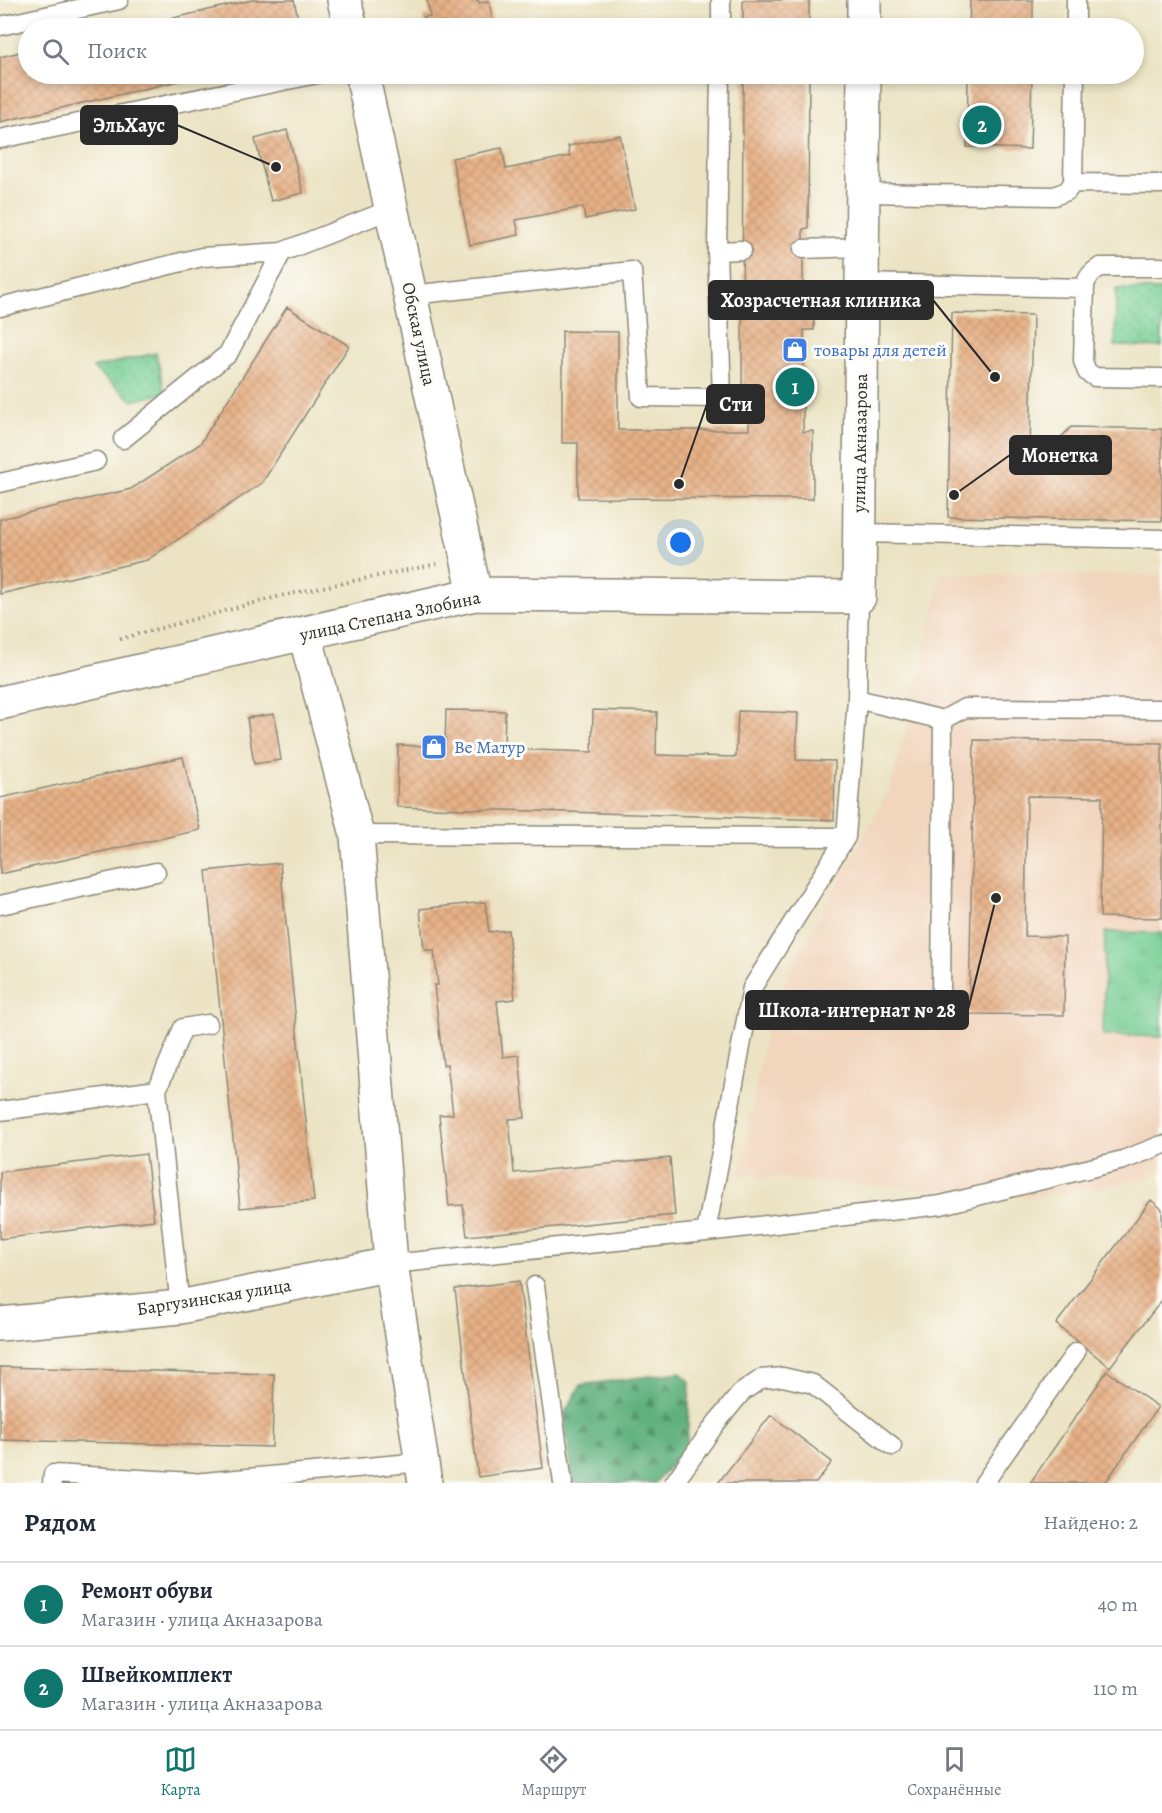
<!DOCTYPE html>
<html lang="ru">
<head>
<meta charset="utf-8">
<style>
	body { margin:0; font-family:Alegreya,serif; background:#f6f6f7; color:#1f2937 }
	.you { position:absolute; left:681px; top:543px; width:21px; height:21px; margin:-15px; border:4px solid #fff; border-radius:50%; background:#1a73e8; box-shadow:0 0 0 9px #1a73e833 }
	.badge { display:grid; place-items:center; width:39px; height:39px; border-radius:50%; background:#0f766e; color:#fff; font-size:20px; font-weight:700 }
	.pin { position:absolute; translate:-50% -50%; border:3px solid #fff; box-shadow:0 2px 6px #0006 }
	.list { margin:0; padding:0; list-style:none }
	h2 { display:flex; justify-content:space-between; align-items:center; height:78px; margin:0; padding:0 24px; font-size:26px }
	h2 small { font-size:20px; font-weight:400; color:#747a83 }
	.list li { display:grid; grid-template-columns:39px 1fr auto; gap:18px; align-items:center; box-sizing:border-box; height:84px; padding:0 24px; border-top:2px solid #e0e1e3 }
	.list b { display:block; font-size:22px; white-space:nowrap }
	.list p { margin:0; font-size:20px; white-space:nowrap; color:#747a83 }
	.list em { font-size:20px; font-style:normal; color:#747a83 }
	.icon { flex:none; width:33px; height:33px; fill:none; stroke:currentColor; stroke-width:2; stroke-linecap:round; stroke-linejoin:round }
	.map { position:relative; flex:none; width:1162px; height:1483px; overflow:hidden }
	.search { position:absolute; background:#fff; box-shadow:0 3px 9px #0003; left:18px; right:18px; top:18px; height:66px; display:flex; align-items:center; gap:15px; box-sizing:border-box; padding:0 21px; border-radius:33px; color:#747a83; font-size:22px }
	.sheet { height:246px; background:#fff }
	nav { display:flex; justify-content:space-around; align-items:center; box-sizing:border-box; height:84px; border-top:2px solid #e0e1e3; background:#fff; font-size:16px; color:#747a83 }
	nav a { display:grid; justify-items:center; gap:3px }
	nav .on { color:#0f766e }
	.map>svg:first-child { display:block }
	.built { fill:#f1d5bd }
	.grass { fill:url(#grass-tufts); stroke:#507c5f; stroke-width:1.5 }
	.forest { fill:url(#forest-firs); stroke:#456e54; stroke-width:1.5 }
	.park { fill:url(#park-dots); stroke:#507c5f; stroke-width:1.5 }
	.building { fill:url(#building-cross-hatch) }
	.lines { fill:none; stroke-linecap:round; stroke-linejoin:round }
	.lane-casing { stroke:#8b8777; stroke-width:21 }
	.street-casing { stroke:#8b8777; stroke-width:36 }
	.secondary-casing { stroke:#8b8777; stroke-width:36 }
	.path { stroke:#8b8777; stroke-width:4; stroke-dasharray:1.5 4.5; stroke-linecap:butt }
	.lane { stroke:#fff; stroke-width:18 }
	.street { stroke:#fff; stroke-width:33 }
	.secondary { stroke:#fff; stroke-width:33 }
	.labels { text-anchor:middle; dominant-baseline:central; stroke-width:6; stroke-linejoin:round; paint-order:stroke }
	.street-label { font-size:18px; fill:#2b2b2b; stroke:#fdfcf7 }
	.shop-label { font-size:18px; fill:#366cbe; stroke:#fdfcf7; text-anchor:start }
	.leader { fill:none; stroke:#2b2b2b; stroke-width:2 }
	.callout-dot { fill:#2b2b2b; stroke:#fdfcf7; stroke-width:2 }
	.callout { fill:#2b2b2b; stroke:#2b2b2b; stroke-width:2 }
	.callout-label { font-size:20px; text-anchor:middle; font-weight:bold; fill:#fff }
</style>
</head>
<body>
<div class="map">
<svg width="1162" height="1483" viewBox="0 0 1162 1483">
	<defs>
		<pattern id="grass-tufts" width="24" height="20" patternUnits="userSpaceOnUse" patternTransform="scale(1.5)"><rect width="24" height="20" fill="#74cd93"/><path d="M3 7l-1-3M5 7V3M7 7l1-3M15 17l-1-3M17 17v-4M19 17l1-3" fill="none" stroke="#65b07f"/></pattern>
		<pattern id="forest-firs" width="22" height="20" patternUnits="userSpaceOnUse" patternTransform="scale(1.5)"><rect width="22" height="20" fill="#5fb07d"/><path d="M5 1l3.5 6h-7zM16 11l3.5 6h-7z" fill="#4f8f67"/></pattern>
		<pattern id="park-dots" width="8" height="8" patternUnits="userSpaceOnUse" patternTransform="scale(1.5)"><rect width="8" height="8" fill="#74cd93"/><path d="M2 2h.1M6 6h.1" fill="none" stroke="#65b07f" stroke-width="1.8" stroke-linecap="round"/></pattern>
		<pattern id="building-cross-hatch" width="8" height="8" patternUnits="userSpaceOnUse" patternTransform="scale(1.5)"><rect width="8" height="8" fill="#e7b186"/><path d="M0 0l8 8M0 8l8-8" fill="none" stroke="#c69874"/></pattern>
	</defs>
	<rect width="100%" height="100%" fill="#fdfcf7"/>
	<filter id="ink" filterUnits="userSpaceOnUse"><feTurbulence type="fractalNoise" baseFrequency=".0167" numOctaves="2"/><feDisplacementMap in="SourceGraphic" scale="12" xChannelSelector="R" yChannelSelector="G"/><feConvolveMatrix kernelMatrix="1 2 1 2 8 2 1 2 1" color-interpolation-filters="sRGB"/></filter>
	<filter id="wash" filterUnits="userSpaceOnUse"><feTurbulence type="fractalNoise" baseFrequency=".008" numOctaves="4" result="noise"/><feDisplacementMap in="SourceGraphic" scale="24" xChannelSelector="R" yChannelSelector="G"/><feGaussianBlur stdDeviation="1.35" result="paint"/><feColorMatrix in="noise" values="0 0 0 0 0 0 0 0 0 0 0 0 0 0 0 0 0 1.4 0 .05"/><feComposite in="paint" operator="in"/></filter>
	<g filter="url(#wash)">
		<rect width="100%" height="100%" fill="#ebe3c3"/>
		<!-- built -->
		<path class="built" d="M941,574l221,1v597l-16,7 -117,19 -289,-23 30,-168 120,-218 21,-75z"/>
		<!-- grass -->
		<path class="grass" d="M1105,932l57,1v104l-59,-2z"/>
		<!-- forest -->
		<path class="forest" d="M680,1372l10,10 -3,64 -32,37h-82l-9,-69 17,-29z"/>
		<!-- park -->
		<path class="park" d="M1116,289l46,1v57l-47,-1z
			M156,353l9,40 -32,8 -40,-33z"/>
		<g id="blocks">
			<!-- building -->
			<path class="building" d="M252,0h42l6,28h-170z
				M427,0h51l1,3 10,-2 5,27h-69l-2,-11 7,-1z
				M743,0h66v28h-66z
				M970,0h63v28h-64z
				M28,50v24h181l-209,48v-65z
				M743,74h66l-1,154 -5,1v62h11v39h-10l-1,102 10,-1v68l-235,-1v-55h-16v-112l56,1v98h131v-43h-7z
				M968,74h64l-2,75 -63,-2z
				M287,130l16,63 -32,8 -16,-62z
				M620,135l15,74 -50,10 -2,-12 -67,13 3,15 -49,10 -18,-87 50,-10 4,21 64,-13 -2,-10z
				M287,307l62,39 -87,137 -115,77 -147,34v-75l131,-30 69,-45z
				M952,313l81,2 -3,134 19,1 22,-23 91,2v92l-214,-4z
				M446,710l59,1 -1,38 88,3 1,-42 64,2 -1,43 80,2 2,-46 60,2 -2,47 39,1 -1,59 -437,-13 1,-62 47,2z
				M274,714l7,46 -27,4 -7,-46z
				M974,740l188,3v175l-62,-1 2,-120 -75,-1 -2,140 40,1 -1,78 -95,-1z
				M183,757l17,73 -200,44v-76z
				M280,863l34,338 -74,7 -34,-337z
				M485,902l4,30 19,-2 7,69 -18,2 6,56 16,-2 6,63 -16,1 5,54 156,-15 5,57 -208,21 -4,-31 -14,1 -10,-91 14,-1 -6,-50 -4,1 -9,-80h4l-4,-35h-10l-4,-41z
				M146,1154l8,66 -154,19v-67z
				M1151,1200l11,9v91l-52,67 -54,-43z
				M519,1281l24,187 -65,9 -23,-188z
				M0,1367l274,7 -2,73 -272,-7z
				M1107,1371l51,36 -53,76h-75z
				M771,1415l61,47 -16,21h-98z"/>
		</g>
	</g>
	<g filter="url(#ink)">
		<use href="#blocks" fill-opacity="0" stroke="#8b8777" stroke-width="1.5"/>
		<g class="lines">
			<!-- lane casing -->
			<g class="lane-casing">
				<path id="lane" d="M0,26l119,-26
					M721,28v-28
					M1076,28v-28
					M0,139l317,-65
					M1073,183l89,1
					M862,193l192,3 13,-5 6,-8 2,-109
					M803,249l58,-2
					M717,251l25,-1
					M1162,267h-62c-8,5 -12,9 -15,18l-2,76 4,11 8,5 67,1
					M861,283l224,5
					M411,295l221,-24 9,126 81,1 -5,-147 3,-177
					M0,307l202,-50 80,-5
					M123,439l105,-85 54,-102 110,-43
					M0,483l96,-22
					M859,533l303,6
					M857,699l86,21 -2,287
					M943,720l22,-12 197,1
					M357,835l489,2
					M0,905l156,-33
					M157,1090l26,-62 25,-4
					M0,1111l157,-21 23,217
					M706,1232l235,-27 182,-45 39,-15
					M391,1264l315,-32 46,-244 94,-151 11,-138 2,-102
					M535,1286l28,197
					M52,1483l1,-9 140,8
					M193,1483l229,-21
					M674,1483l43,-61 24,-29 20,-14 22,-2 30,7 79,62
					M984,1483l92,-131"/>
			</g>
			<!-- street casing -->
			<g class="street-casing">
				<path id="street" d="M305,634l52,201 34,429 34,219
					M0,1324l180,-17 211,-43"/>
			</g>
			<!-- secondary casing -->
			<g class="secondary-casing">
				<path id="secondary" d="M344,0l7,28
					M864,28v-28
					M362,74l113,520
					M0,703l475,-109 384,3 5,-523"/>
			</g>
			<!-- path -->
			<path class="path" d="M120,639l164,-44 153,-31"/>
			<!-- lane -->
			<use href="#lane" class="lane"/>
			<!-- street -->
			<use href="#street" class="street"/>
			<!-- secondary -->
			<use href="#secondary" class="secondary"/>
		</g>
	</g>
	<!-- icons -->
	<defs>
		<g id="shop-square" transform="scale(1.35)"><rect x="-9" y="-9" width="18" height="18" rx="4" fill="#3f7fe0" stroke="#fdfcf7"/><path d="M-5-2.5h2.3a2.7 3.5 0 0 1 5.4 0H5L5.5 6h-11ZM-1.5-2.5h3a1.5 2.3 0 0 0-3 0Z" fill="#fff"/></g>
	</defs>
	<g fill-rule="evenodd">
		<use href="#shop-square" x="795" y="350"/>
		<use href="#shop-square" x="434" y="747"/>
	</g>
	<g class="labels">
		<!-- street labels -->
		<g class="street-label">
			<text transform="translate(419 334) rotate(78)">Обская улица</text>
			<text transform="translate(860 443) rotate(-89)">улица Акназарова</text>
			<text transform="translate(390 616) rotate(-12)">улица Степана Злобина</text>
			<text transform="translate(214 1297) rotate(-9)">Баргузинская улица</text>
		</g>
		<!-- shop labels -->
		<g class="shop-label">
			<text x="814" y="350">товары для детей</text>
			<text x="454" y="747">Be Матур</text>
		</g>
	</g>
	<!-- callouts -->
	<path class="leader" d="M276 167L177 125M995 377L933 300M679 484L707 404M954 495L1010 455M996 898L968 1010"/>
	<g class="callout-dot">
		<circle cx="276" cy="167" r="6"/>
		<circle cx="995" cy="377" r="6"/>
		<circle cx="679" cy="484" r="6"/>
		<circle cx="954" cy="495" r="6"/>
		<circle cx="996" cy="898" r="6"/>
	</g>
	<g class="callout">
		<rect x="81" y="106" width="96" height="38" rx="6"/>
		<rect x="709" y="281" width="224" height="38" rx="6"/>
		<rect x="707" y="385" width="57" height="38" rx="6"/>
		<rect x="1010" y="436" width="101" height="38" rx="6"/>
		<rect x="746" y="991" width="222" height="38" rx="6"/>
	</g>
	<g class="callout-label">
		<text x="129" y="132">ЭльХаус</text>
		<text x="821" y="307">Хозрасчетная клиника</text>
		<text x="736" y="411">Сти</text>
		<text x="1060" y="462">Монетка</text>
		<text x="857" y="1017">Школа-интернат № 28</text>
	</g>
</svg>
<div class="you"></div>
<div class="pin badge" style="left:795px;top:387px">1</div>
<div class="pin badge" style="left:982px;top:125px">2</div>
<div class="search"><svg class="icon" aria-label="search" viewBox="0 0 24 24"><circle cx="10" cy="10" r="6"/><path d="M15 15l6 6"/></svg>Поиск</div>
</div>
<section class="sheet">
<h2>Рядом<small>Найдено: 2</small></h2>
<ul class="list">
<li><span class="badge">1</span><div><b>Ремонт обуви</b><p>Магазин · улица Акназарова</p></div><em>40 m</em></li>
<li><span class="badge">2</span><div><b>Швейкомплект</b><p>Магазин · улица Акназарова</p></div><em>110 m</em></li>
</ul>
</section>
<nav>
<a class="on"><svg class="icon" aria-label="map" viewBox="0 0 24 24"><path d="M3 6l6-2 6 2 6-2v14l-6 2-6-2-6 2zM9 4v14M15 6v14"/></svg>Карта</a>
<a><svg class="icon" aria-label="directions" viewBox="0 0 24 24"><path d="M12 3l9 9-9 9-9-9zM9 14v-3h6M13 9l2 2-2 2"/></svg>Маршрут</a>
<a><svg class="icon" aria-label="saved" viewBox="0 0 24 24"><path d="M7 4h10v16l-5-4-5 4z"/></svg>Сохранённые</a>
</nav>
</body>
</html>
